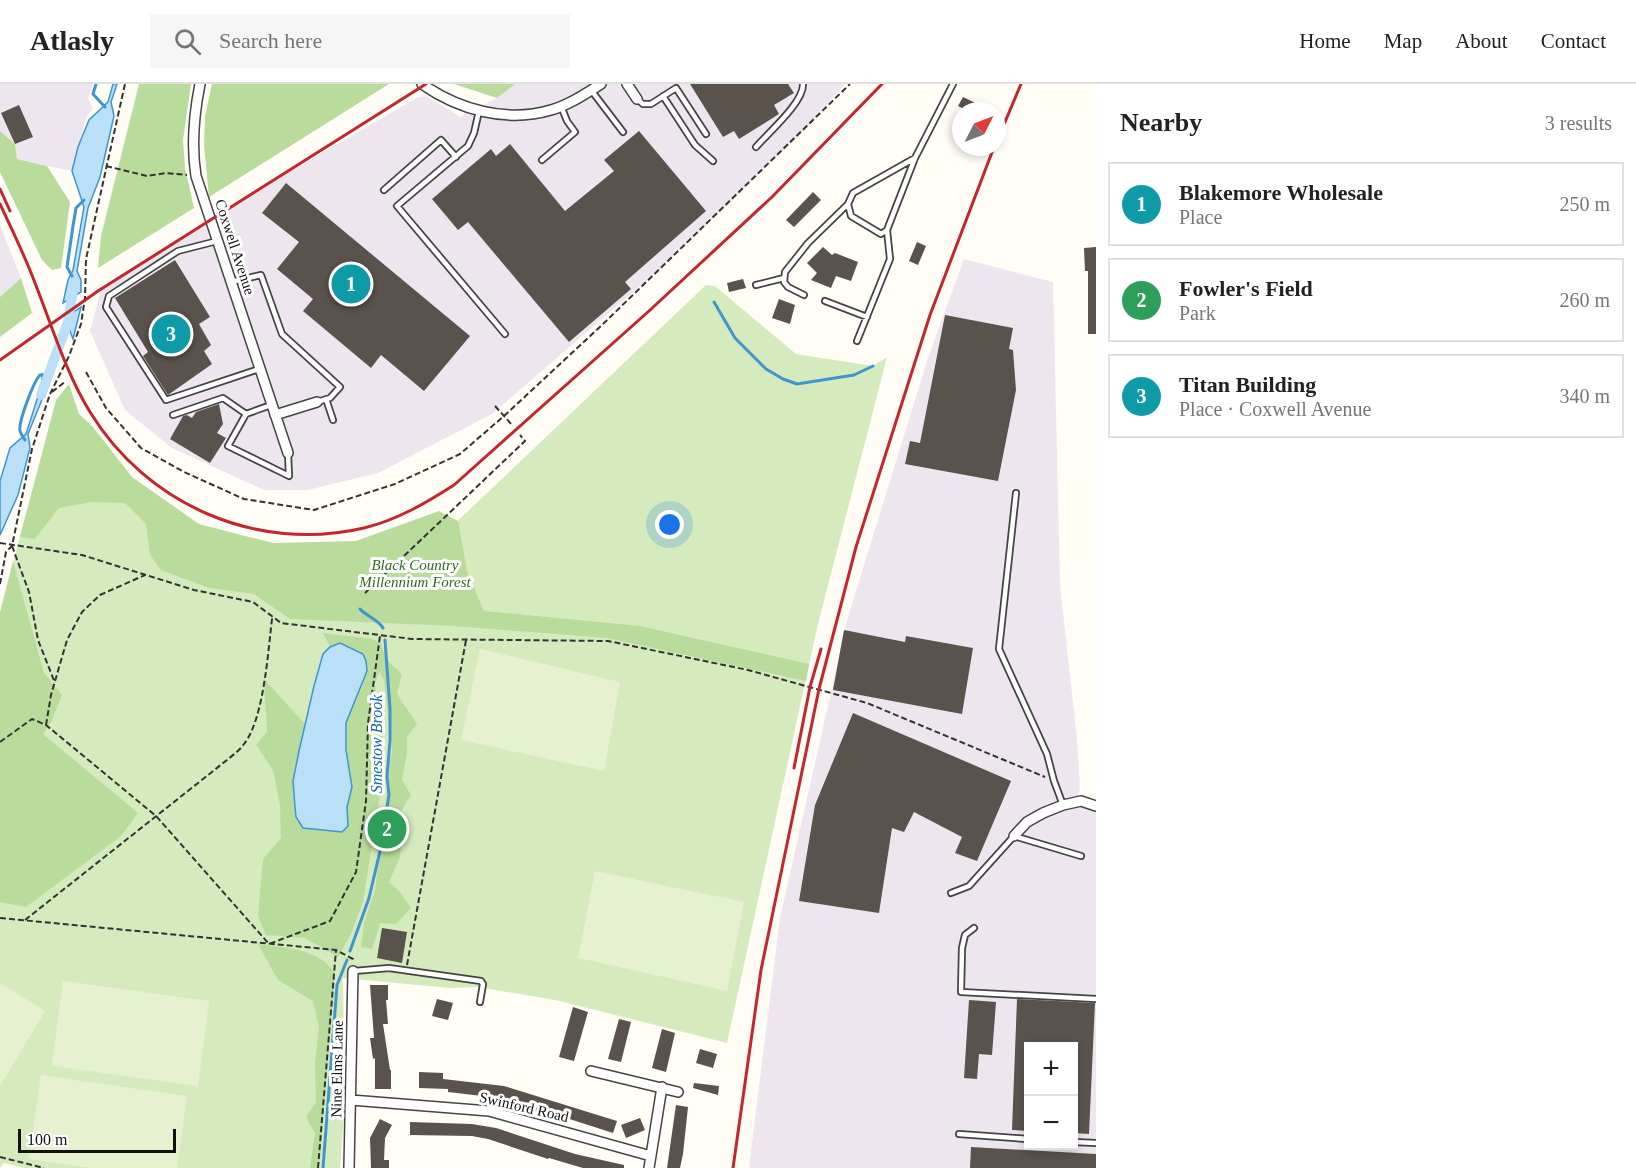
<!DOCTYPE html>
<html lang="en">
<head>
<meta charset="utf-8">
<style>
	body { margin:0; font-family:Georgia,serif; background:#f6f6f6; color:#222 }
	.controls { position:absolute; right:18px; bottom:18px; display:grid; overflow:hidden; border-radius:0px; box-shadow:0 3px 9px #0003 }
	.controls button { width:54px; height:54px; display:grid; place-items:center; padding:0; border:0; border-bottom:2px solid #e0e0e0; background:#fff; color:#222; font:30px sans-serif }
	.compass { position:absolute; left:952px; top:18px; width:54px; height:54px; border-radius:50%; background:#fff; box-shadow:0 3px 9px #0003; rotate:48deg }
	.scale { position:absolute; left:18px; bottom:15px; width:158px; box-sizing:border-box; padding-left:6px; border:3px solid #111; border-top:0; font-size:16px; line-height:21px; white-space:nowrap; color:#111; -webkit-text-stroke:4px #fff; paint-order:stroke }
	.you { position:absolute; left:670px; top:441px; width:21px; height:21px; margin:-15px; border:4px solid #fff; border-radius:50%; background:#1a73e8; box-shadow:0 0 0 9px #1a73e833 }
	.badge { display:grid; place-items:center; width:39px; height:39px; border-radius:50%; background:#0b8043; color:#fff; font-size:20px; font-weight:700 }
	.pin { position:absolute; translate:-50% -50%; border:3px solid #fff; box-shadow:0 2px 6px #0006 }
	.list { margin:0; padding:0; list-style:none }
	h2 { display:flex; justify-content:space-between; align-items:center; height:78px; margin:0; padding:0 24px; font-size:26px }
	h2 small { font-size:20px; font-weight:400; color:#767676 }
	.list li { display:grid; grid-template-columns:39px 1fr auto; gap:18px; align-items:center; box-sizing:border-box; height:84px; margin:0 12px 12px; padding:0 12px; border:2px solid #e0e0e0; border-radius:0px }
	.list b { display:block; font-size:22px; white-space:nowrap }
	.list p { margin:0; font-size:20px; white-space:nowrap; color:#767676 }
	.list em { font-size:20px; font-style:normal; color:#767676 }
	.icon { flex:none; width:33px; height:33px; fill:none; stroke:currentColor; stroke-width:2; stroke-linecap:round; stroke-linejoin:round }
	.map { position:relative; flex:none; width:1096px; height:1084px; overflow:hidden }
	header { display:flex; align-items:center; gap:36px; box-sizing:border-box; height:84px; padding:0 30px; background:#fff; border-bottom:2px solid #e0e0e0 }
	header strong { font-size:28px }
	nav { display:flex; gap:33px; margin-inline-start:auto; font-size:21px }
	.search { width:420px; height:54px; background:#f6f6f6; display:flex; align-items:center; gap:15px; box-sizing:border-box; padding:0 21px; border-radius:0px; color:#767676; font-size:22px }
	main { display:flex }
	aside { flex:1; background:#fff }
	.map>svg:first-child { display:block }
	.industrial { fill:#eee6ef; fill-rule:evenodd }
	.green { fill:#d5ebbd }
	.forest { fill:#b9dc9c }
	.pitch { fill:#e6f2cf }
	.water { fill:#b9e0f7; stroke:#3f96cf; stroke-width:1.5 }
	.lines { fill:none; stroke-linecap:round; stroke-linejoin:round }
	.stream { stroke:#3f96cf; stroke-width:3 }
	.canal { stroke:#b9e0f7; stroke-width:10 }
	.building { fill:#5a524d }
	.service-casing { stroke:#444; stroke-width:8 }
	.minor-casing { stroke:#444; stroke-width:12 }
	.path { stroke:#333; stroke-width:2; stroke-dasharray:6 3; stroke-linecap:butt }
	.service { stroke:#fff; stroke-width:4.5 }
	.minor { stroke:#fff; stroke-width:9 }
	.rail { stroke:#c4262e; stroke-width:3 }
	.labels { text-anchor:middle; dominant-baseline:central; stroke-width:6; stroke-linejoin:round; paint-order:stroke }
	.street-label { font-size:15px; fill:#111; stroke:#fff }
	.park-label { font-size:15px; font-style:italic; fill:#2f6b1f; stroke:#fff }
	.water-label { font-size:16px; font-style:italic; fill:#1768a6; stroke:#fff }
</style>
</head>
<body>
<header>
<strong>Atlasly</strong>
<div class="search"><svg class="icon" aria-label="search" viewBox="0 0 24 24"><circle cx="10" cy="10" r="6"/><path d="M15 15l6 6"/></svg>Search here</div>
<nav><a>Home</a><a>Map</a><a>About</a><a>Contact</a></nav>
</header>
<main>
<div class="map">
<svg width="1096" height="1084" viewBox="0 0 1096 1084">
	<rect width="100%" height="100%" fill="#fffdf5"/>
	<!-- industrial -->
	<path class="industrial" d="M0,0h93l-5,15 5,9 -7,10 -14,53 -55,-12 -2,-15 -15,-13z
		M515,0h330l-43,49 -141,135 -169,146 -114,59 -70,17h-44l-92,-42 -47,-38 -35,-79 11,-41 195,-122 120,-70 11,-2 33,21 37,-19z
		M0,141l21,53 -21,19z
		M964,175l89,23 7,303 17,154 3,49 -3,13 19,11v356h-347l31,-250 68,-301 80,-259zM1028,962h46v100h-46z"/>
	<!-- green -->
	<path class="green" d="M706,201l9,1 81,68 77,12 14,-9 -70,271 -90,415 -172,-43 -77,-13 -28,1 -107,-10 2,122 -5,68h-315l-21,-5 -4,5v-555l27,-104 88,-25 90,57 222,9z"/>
	<!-- forest -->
	<path class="forest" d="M139,0h52l-8,56 2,28 9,40 -96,60 3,-32z
		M212,0h177l-180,113 -5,-52 1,-29z
		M454,0h61l-18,14z
		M0,47l15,13 2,15 30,7 23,36 -9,66 -9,2 -10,-10 -42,-88z
		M21,194l11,35 -32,24v-40z
		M69,300l10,30 14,13 39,50 67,47 74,19 83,-2 83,-30 19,10 9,50 17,40 156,15 169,38 -3,17 -199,-43 -153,-12 -164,-7 -36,-25 -45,-6 -48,-18 -11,-15 -4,-31 -21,-21 -34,-1 -32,6 -24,31 -15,-2 36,-137z
		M13,477l31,112 18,22 -11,27 -8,12 95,79 -17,23 -95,71 -26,-5v-289z
		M323,549l50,6 8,5 5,15 16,15 -5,19c6,12 13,19 20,31l-10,13v16l-5,27 9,15 -9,15 -5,16 4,18 -1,13 -11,25 11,10 11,16 -15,16 -16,-1 -8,26 -11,-2 3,-24 11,-33 17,-140 -8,-70 -5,-8 -4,12 8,57 -1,40 -19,121 -12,32 -13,23 -33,-19 -39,-3 -8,-19 5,-57 18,-21 -1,-33 -7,-35 -17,-25 11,-13 -3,-53 41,45 -6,27 -3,66 7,11 45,-2 -1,-19 5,-20 -6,-37v-27l21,-52 -27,-28 -10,4z
		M258,860c26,4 63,4 77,30l-16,194h-9l5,-35 -9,-16 10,-15 -1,-39 4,-36 -6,-26 -35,-21z"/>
	<!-- pitch -->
	<path class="pitch" d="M480,565l140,33 -16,89 -143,-31z
		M595,787l149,31 -17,89 -149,-33z
		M63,897l146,20 -11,85 -146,-20z
		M0,899l45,28 -45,75z
		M41,991l146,21 -10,72h-86l-62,-9z"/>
	<!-- water -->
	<path class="water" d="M113,0h4l-6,18 3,14 -14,61 -12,31 -11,63 4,9v12l-18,11 5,-23 5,-10 11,-63 -12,-36 6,-24 11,-27 19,-18z
		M81,223l-8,32 -8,-21z
		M42,289l6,12 -20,49 2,14 -12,47 -18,40v-54l10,-33 16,-14 16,-50z
		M340,559l23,11 3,7 1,10 -21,52v27l6,37 -5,20 1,19 -6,6 -39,-4 -7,-11 -1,-10 -2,-26 6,-30 15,-65 9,-32 7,-7z"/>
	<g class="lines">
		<!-- stream -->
		<path class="stream" d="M96,0l-3,10 12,13
			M72,192l-5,-9 6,-41 3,-18 8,-8
			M714,218l21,36 31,31 17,10 14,5 57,-9 19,-9
			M25,356c-1,-1 -5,-8 -5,-9 -2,-9 14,-50 20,-56l8,1
			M360,525c6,7 19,11 23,19
			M350,867l19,-53 12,-51 8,-52 -2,-18 3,-37v-31l-5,-69
			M323,1084l14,-183 10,-25"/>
		<!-- canal -->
		<path class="canal" d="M41,311l27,-73 6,-38"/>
	</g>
	<!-- building -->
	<path class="building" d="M690,0h98l6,9 -20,12 5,9 -40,25 -5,-8 -11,6z
		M963,13l29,14h-24l-10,-5z
		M19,21l14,32 -18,7 -14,-31z
		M639,47l67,80 -81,71 6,7 -62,53 -101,-120 -10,8 -26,-31 59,-50 5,7 14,-12 55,67 49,-40 -10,-11z
		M286,99l184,153 -46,55 -43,-36 -10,13 -68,-57 10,-12 -36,-30 22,-27 -37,-29z
		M813,108l8,8 -27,27 -8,-7z
		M917,158l9,4 -8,19 -9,-4z
		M823,163l9,8 3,-2 23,9 -7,19 -15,-5 -5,12 -20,-8 6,-7 -10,-10z
		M1096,163v87h-8v-63h-3l-1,-23z
		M175,176l35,57 -11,7 12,21 -7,6 8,13 -44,31 -25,-39 5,-4 -33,-54z
		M743,195l3,9 -17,4 -2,-9z
		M779,215l16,6 -5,19 -18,-6z
		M945,231l68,13 -4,21 4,1 3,40 -18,91 -93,-17 5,-23 10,2z
		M219,320l4,20 -6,9 9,5 -16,25 -40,-24 13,-23 4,-1 5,3 4,-6z
		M844,546l61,12 1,-6 67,12 -11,66 -129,-24z
		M853,629l158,68 -34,80 -22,-8 7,-16 -48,-25 -10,20 -12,-4 -13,85 -80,-12 16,-96z
		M382,844l25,4 -5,31 -25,-5z
		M370,901h18v15h-2l2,24h-5l7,46h1v19h-16v-31l-2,1 -3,-21h4z
		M437,915l16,4 -5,17 -16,-4z
		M1017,915l78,4 -6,131 -15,-1v-86h-45v84l-17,-1z
		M969,916l27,2 -4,53 -13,-1 -2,25 -13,-1z
		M573,923l15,5 -14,49 -15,-4z
		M619,935l12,3 -10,40 -13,-3z
		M662,945l13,4 -9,39 -14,-4z
		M700,965l17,5 -4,14 -17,-5z
		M419,988l24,1v6l61,7 113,35 -4,12 -59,-19 -1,2 -20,-6 -42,-15v2l-43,-5v-3l-29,-1z
		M694,999l25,3 -1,9 -25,-7z
		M676,1021l12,2 -5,47 -3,14h-13z
		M640,1034l5,12 -19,8 -5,-13z
		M380,1035l12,6 -7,13 -1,22h5v8h-18l-1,-30z
		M410,1038l62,2 24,4 79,26 49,11v3h-41l-34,-10 -1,1 -60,-20 -16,-3 -62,-1z
		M971,1063l125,7v14h-126z"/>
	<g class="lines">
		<!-- service casing -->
		<g class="service-casing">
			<path id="service" d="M591,6l32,42
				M663,12l32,49 18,16
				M637,15l6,5h8l25,-16 30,46
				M479,27l-5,22 -6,13 -71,60 108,128
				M756,63c12,-14 48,-45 47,-63
				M915,74l-62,35 -5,11 3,12 30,18 6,-4 28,-72 38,-74
				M542,76l33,-28 -8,-11 -6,-15
				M384,106l57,-50 15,17
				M217,157l-39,10 -69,45 -3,11 60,93 93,-31
				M231,198l30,-7 21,59 58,53 -10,11 -13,4
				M756,201l28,-7
				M804,211l-16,-8 -4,-5 1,-10 23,-29 40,-39
				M825,217l42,16
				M857,257l33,-82 -3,-29
				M326,315l7,21
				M271,321l-25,9 -18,32 61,30 -1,-23
				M173,331l50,-17 23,16
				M1016,409l-17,156 48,105 7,27 9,24
				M951,809l18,-7 45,-50 67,20
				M974,844l-9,7 -3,13 -1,44 135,7
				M354,887l35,-3 92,13 2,3 -3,18
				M959,1050l69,5
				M1074,1058l22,1"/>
		</g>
		<!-- minor casing -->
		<g class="minor-casing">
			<path id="minor" d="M200,0c-6,30 -9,61 -4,92l92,277
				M422,0c37,26 85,39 129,26 18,-5 34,-16 50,-26
				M627,0l10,15
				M275,331l42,-13
				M1014,752l13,-14 16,-9 20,-8 18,-4 15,5
				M591,987l87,21
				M351,1016l138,11 162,45
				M349,1084l4,-197
				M649,1084l13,-81"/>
		</g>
		<!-- path -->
		<path class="path" d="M106,82l41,10 19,-3 21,2
			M86,288l20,36 35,40 43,24 60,27 70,11 81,-26 65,-30 44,-38 98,-91 248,-241
			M52,308l14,-11
			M495,322l17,19
			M0,459l82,12 112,35 59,12 28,21 131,16 196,2 140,29 119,33 178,74
			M12,462l17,46 9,48 17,43
			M0,500l6,-32 6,-6 20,-97 18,-55 19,-38 12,-32 4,-26 1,-39 39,-175
			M365,509l160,-152 -5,-6
			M46,641l5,-30 16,-55 15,-28 18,-17 45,-20
			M0,658l32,-23 14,6 110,91 113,128 61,-23 26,-49 10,-71 2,-78 12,-87
			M0,834l336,32 17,9v3
			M25,836l202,-160c6,-5 13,-10 17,-16 20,-25 24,-93 28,-125l-1,-4
			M407,881l59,-325
			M0,1073l44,11
			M318,1084l18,-218"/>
		<!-- service -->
		<use href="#service" class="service"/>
		<!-- minor -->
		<use href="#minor" class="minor"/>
		<!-- rail -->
		<path class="rail" d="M997,57l24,-57
			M0,105l10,22
			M0,120c12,26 25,52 35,79 17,43 31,90 55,129 57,93 167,141 274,116 33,-8 62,-25 90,-43l195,-174 123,-114 110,-113
			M0,276l98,-69 328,-207
			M794,684l16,-81 11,-38
			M733,1084l28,-198 58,-281 37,-142 74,-232 64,-168"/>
	</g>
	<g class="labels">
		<!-- street labels -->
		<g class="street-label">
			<text transform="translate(235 163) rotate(72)">Coxwell Avenue</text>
			<text transform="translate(337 985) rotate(-89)">Nine Elms Lane</text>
			<text transform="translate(524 1023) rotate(13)">Swinford Road</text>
		</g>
		<!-- park labels -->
		<g class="park-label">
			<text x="415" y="481">Black Country<tspan x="415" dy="17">Millennium Forest</tspan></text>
		</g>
		<!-- water labels -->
		<g class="water-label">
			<text transform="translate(376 660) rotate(-90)">Smestow Brook</text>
		</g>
	</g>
</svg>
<div class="controls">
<button>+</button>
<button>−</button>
</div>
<svg class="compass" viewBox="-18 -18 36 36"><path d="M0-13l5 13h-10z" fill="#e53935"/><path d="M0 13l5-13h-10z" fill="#767676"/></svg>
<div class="scale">100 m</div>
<div class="you"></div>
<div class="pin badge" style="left:351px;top:200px;background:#0f9aa8">1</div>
<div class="pin badge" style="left:387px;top:745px;background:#2e9e5b">2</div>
<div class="pin badge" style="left:171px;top:250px;background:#0f9aa8">3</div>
</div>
<aside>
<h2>Nearby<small>3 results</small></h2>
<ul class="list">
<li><span class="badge" style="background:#0f9aa8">1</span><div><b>Blakemore Wholesale</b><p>Place</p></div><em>250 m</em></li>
<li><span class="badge" style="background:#2e9e5b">2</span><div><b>Fowler's Field</b><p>Park</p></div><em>260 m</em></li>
<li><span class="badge" style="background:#0f9aa8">3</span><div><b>Titan Building</b><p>Place · Coxwell Avenue</p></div><em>340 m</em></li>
</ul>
</aside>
</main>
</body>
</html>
